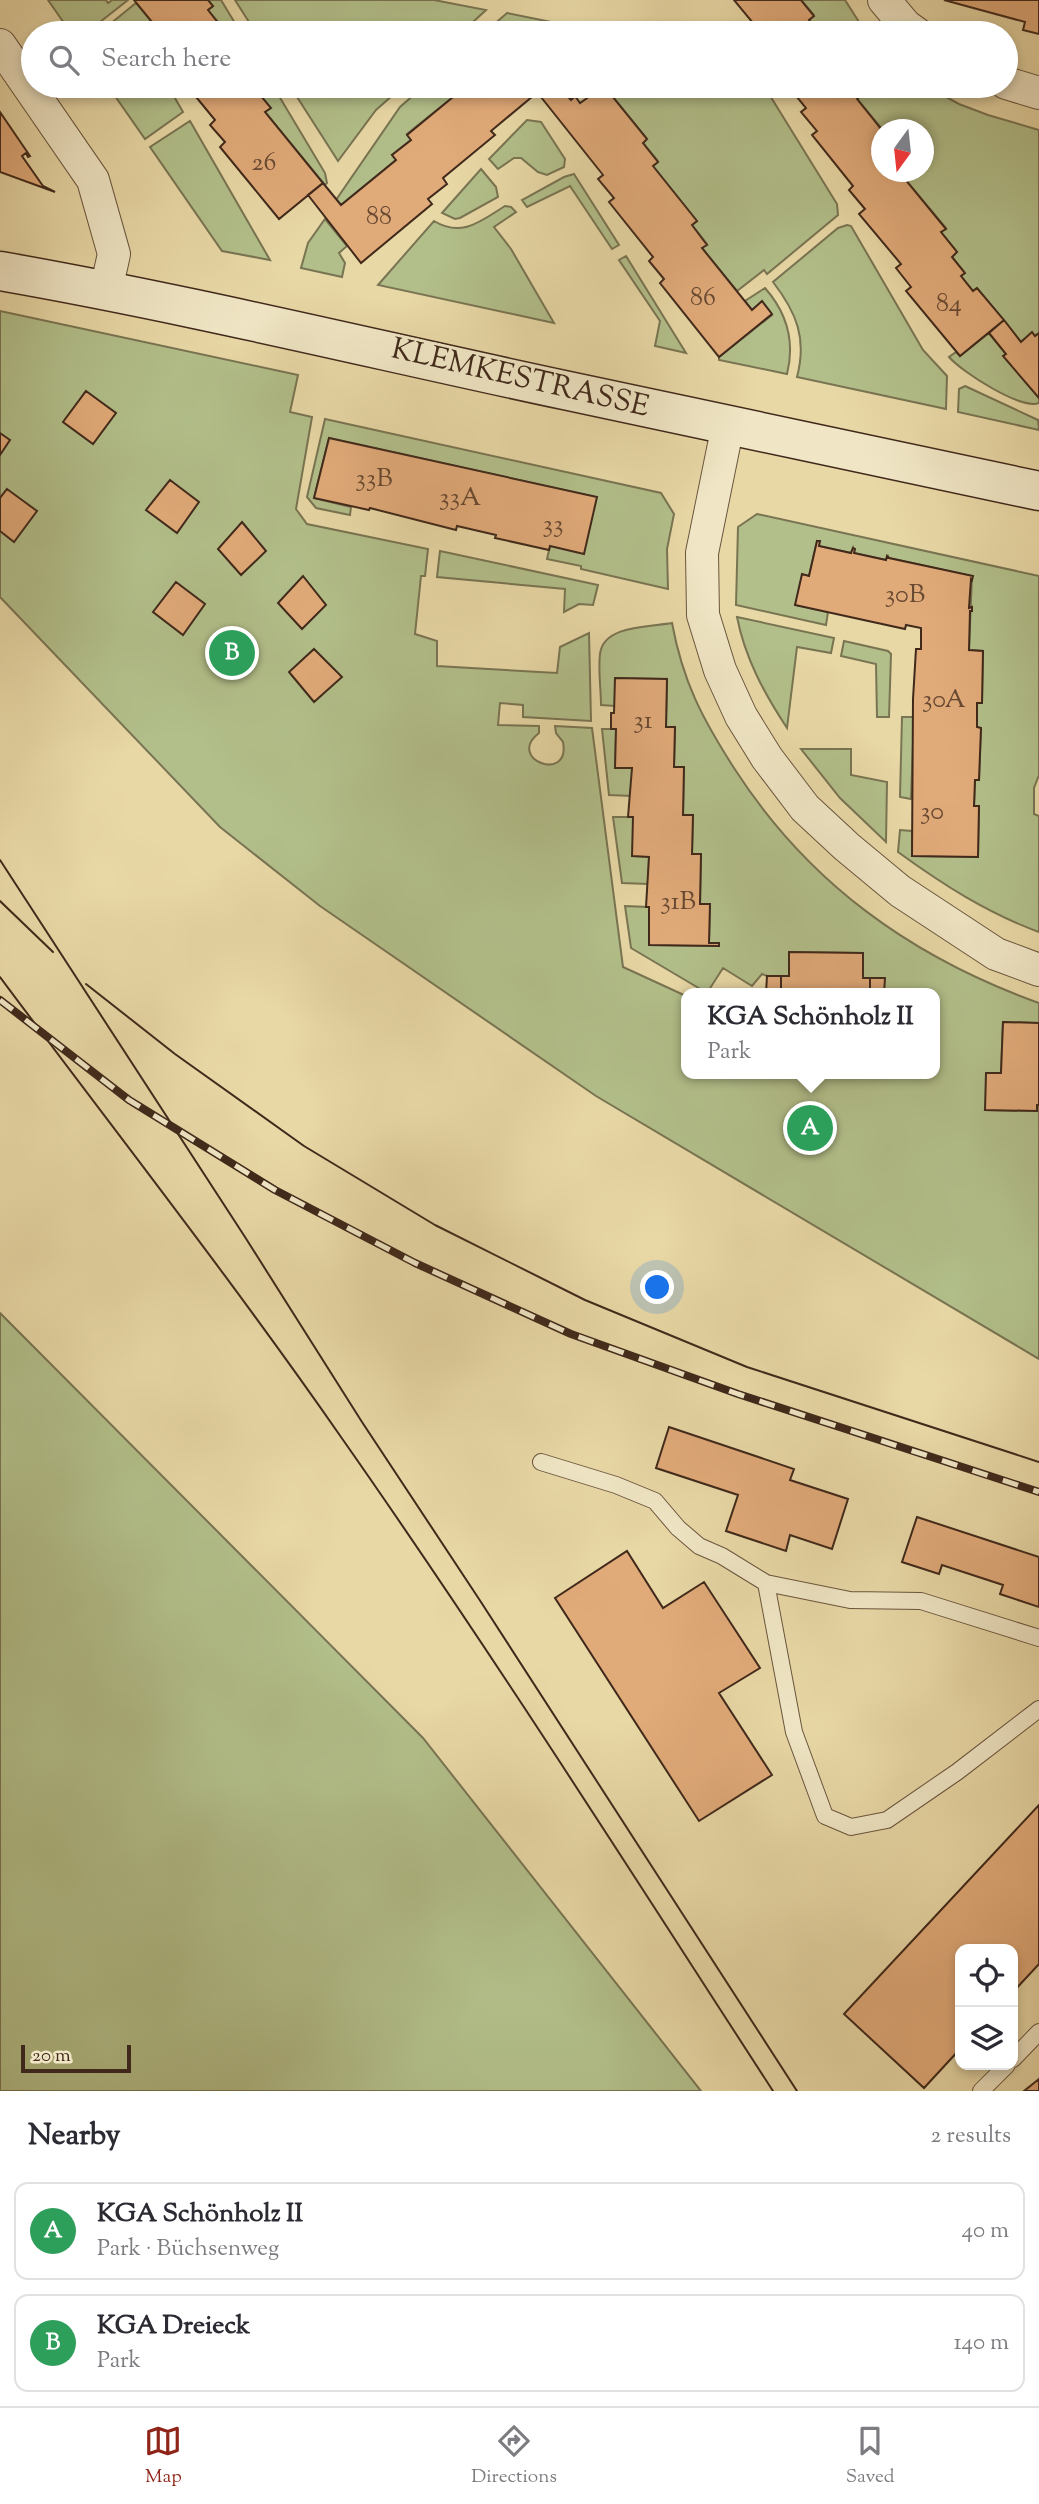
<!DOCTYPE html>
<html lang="en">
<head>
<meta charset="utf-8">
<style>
	body { margin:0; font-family:"Sorts Mill Goudy",serif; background:#f7f7f7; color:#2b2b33 }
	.controls { position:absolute; right:21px; bottom:21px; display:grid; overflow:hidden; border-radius:14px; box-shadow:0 4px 10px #0003 }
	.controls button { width:63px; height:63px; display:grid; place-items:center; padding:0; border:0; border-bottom:2px solid #e1e1e2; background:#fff; color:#2b2b33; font:35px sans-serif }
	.compass { position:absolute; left:871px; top:119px; width:63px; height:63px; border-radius:50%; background:#fff; box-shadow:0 4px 10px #0003; rotate:195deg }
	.scale { position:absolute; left:21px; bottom:18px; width:110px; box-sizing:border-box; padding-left:7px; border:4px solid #40291b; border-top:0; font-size:19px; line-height:24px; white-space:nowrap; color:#40291b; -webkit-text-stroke:5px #f0e6c5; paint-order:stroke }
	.you { position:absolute; left:658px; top:1288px; width:24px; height:24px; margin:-18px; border:5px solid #fff; border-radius:50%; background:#1a73e8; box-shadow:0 0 0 10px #1a73e833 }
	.badge { display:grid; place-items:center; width:46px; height:46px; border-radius:50%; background:#8f2418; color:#fff; font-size:23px; font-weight:700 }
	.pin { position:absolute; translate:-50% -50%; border:4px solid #fff; box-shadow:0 2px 7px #0006 }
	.popup { position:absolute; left:681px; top:988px; width:259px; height:91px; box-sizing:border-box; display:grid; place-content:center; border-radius:14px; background:#fff; filter:drop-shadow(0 2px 5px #0005); font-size:23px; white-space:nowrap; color:#7c7c81 }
	.popup b { font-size:26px; color:#2b2b33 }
	.popup::after { content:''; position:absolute; left:50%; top:100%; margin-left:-14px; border:14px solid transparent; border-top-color:#fff }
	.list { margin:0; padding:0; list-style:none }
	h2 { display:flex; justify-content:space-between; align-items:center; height:91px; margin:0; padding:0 28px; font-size:30px }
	h2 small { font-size:23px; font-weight:400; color:#7c7c81 }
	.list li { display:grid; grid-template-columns:46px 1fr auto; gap:21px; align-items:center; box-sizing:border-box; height:98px; margin:0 14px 14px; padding:0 14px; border:2px solid #e1e1e2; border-radius:14px }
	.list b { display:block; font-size:26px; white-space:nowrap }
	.list p { margin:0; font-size:23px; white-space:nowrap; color:#7c7c81 }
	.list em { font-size:23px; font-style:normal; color:#7c7c81 }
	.icon { flex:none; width:38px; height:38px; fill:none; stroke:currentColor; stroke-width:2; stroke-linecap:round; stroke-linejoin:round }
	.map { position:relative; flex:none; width:1039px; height:2091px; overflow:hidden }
	.search { position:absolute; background:#fff; box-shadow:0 4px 10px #0003; left:21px; right:21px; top:21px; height:77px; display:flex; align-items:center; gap:18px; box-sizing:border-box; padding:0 24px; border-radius:38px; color:#7c7c81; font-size:26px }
	.sheet { height:315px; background:#fff }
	nav { display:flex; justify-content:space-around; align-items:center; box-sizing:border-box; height:98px; border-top:2px solid #e1e1e2; background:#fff; font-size:19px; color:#7c7c81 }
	nav a { display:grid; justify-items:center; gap:4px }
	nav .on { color:#8f2418 }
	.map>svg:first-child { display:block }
	.green { fill:#b2bf8a; stroke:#797452; stroke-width:2 }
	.building { fill:#e1aa79; stroke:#40291b; stroke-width:2 }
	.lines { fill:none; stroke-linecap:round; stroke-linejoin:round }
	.lane-casing { stroke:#6a553e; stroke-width:18 }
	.street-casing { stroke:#6a553e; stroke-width:34 }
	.secondary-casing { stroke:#40291b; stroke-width:41 }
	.lane { stroke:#f0e6c5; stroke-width:16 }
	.street { stroke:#f0e6c5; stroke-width:32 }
	.secondary { stroke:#f0e6c5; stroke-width:38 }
	.tram { stroke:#40291b; stroke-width:2 }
	.rail-casing { stroke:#40291b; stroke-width:8 }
	.rail { stroke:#f0e6c5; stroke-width:5; stroke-dasharray:16; stroke-linecap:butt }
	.labels { text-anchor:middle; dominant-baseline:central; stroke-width:5; stroke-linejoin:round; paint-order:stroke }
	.number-label { font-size:26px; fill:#684932 }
	.street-label { font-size:30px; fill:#40291b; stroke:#f0e6c5 }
</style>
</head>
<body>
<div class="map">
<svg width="1039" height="2091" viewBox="0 0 1039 2091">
	<rect width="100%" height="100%" fill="#e8d8a6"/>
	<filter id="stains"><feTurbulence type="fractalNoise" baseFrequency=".00286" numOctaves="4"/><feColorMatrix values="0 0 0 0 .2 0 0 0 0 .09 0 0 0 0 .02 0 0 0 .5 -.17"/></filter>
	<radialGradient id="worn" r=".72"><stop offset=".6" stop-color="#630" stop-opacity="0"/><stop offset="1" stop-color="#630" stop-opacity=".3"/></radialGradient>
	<!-- green -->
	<path class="green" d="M48,0h58l2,3 4,-3h16l-42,33h-15z
		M208,0h13l20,33h-23l5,-5 -15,-18 5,-4z
		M235,0h199l52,10 -25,23h-205z
		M801,0h44l21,33h-47l-10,-13 5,-5z
		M136,3l15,18 -16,12h-36z
		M507,13l74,15 -1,5h-96z
		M108,86h60l15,26 -38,27z
		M259,86h14l52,87 2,10 -2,2 -60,-73 5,-4 -15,-19z
		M290,86h113l-27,24 -38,51z
		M424,86h33l-3,3 4,4 -51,41 4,6 -19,15 4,5 -55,45 -5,-5 64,-93z
		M604,86h160l73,118 1,11 -71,59 -3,-4 -27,21 -35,-43 5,-4 -15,-19 5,-4 -44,-55 5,-5 -15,-18 4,-4z
		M854,86h72l33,18 29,11 51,15v203l-4,3 -3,-3 -11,9 -44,-54 -4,3 -12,-15 3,-4 -12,-15 5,-5 -16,-20 5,-4 -42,-50 6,-4 -2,-2h15v-42l-41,-1 -25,-30 4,-4z
		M527,120l14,2 24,37 -1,8 -17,8 -9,-3 -17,-14h-7l-16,11 -9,-10z
		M190,121l80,139 -48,-9 -72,-104z
		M481,169l15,18 2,10 -38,21 -5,1 -13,-6z
		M574,174l45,71 -7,4 -42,-63 -43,21 -5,-7 42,-23z
		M505,206l6,1 5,5 -22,15 17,22 43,74 -176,-38 56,-64c28,17 47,0 71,-15z
		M325,219l22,27 -8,7 6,10 -3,14 -41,-9 7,-25z
		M847,225l4,1 72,124 24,26 -1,33 -149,-32c10,-38 0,-64 -24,-95l65,-54z
		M626,256l60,97 -31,-7 5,-25 -41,-61z
		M765,288c22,25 30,54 22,86l-68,-14v-3l53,-42 -10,-13 -10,8 -7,-9z
		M0,311l298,64 -8,37 22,5 -16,92 11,15 121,25 -3,27h-4l-6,58 22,7v25l120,7 3,-26 29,-14 2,88 -68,-4v-12l-23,-2 -2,22 41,1v7c-34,26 32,51 24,9l-7,-9 -1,-7 37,2 31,239 63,29v78h248v-81h-50v-14l-21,-1v-25l-74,-1v24h-22l-5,-2 -10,12 -29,-18 -16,25 -76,-45 -6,-42 24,1v38l70,1v-3h-10l1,-39h-10l1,-49 -9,-1 1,-39h-10l1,-47 -10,-1 1,-40h-9l1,-48 -51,-1 -1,28 -14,-1c0,-16 -3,-34 -1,-51 3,-29 50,-27 72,-31 11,59 30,95 62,145 74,115 177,189 305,235v20l-36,-1 -2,51 -16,37 51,1 1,-6h2v254l-443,-263 -276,-190 -100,-79 -220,-230z
		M989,333l17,21 -2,2 35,42v5c-18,7 -77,-31 -90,-46l7,-5 4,4z
		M965,386l73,34 1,10 -81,-18 1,-23z
		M325,419l336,74 13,21 -7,35 1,40 -87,-20v-3l-34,-7 3,-13 46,-49 -267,-59 -15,60 37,9 -1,8 -34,-7 -9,-11z
		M757,514l282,62v199l-5,13v26l5,2v116c-52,-19 -97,-48 -141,-80l2,-22 12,1v25l66,1 1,-51h-5l1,-26h4l2,-52 -4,-1v-24h5l1,-52 -14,-1 3,-74 -83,-18 -1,-2 -2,4 -32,-7 -1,-5 -2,5 -32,-7v-4l-2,-1 -8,35 -7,-1 -6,30 32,7 -2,13 -90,-20 2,-78z
		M440,551l158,34 -5,20 -14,-1 -15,8 1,-23 -128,-12z
		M737,617l97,21 -3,15 -34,-6 -10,81c-23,-35 -42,-70 -50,-111z
		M844,641l44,10 3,3 -2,63h-12l-1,-53 -35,-8z
		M902,717h12l-3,82 -11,-2z
		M602,729h14l-1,38 17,1v28l-23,-1z
		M801,749h50v26l36,7 -1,60 -46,-44z
		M613,817h20l16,40 -1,27 -26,-1z
		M0,1313l423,425 278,353h-701z"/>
	<!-- building -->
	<path class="building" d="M134,0h74l5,6 -5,4 15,19 -5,4h-57z
		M734,0h67l13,16 -5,4 10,13h-65l4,-4z
		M944,0h95v34l-16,-4 2,-8z
		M187,86h72l-4,3 16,19 -6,4 58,71 -44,36 -59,-72 5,-5 -15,-17 5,-5z
		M457,86h88l-54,45 4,4 -52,43 4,6 -19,15 4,5 -71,59 -53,-68 15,-12 18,22 55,-45 -4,-5 19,-15 -4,-5 51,-42 -4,-4z
		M545,86h13l13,14 4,-4 5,7 24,-17 43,53 -4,4 15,19 -5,4 44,55 -5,4 15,20 -5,3 50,62 10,-9 10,13 -53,43 -59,-74 4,-4 -15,-18 4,-4 -44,-55 5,-4 -16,-19 5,-4 -66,-83z
		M788,86h66l8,9 -5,4 25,31 -1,42h27l2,2 -6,4 42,51 -5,3 16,20 -5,5 13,16 -4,3 12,15 4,-3 27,32 -44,36 -54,-65 5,-4 -15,-19 5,-4 -42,-50 6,-5 -16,-19 4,-4 -41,-51 5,-4 -16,-19 5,-4z
		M0,112l30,44 -2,1 -2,-4 -4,3 21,30 12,6 -55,-20z
		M1004,320l17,22 11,-10 3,4 4,-3v65l-36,-42 3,-2 -17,-21z
		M86,391l30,22 -23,31 -30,-22z
		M0,433l10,7 -10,15z
		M329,438l268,59 -13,57 -34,-8 -1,4 -54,-12 1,-3 -39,-9 -1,4 -86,-22 -1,2 -55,-12z
		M170,480l29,22 -22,31 -31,-23z
		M7,489l30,22 -23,31 -14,-11v-33z
		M242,522l24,29 -25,24 -23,-26z
		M817,541h3l-1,5 32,7 2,-5 2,1 -1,4 32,7 1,-4 2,2 84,18 -1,4 -1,-1 -2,29 3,-1v4h-2l-1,39 14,1 -1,52h-5v24l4,1 -2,52h-4l-1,26h5l-1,51 -66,-1 1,-157 3,-50h5v-21l-15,-3 -1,4 -110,-24 7,-31 7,2z
		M303,576l23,29 -24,24 -24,-26z
		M176,582l29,22 -22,31 -30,-23z
		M314,649l28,28 -28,25 -25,-30z
		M615,678l52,1 -1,48h9l-1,40h10l-1,48h10l-1,39h9l-1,50h10l-1,39h10v3l-70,-1v-38h-3l3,-50 -17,-1 1,-39h-5l4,-49h-17l1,-39h-5v-16h3z
		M789,952l74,1v25h7v15h-89v-17h8z
		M767,976h14v17h-15z
		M870,978h15l-1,15h-14z
		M1003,1022l36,1v82h-2v6l-52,-1 1,-37h15z
		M669,1427l125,42 -4,11 58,19 -16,50 -42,-14 -4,16 -60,-20 12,-36 -82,-27z
		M917,1517l122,40v50l-39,-13 3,-9 -61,-20 -3,9 -37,-12z
		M627,1551l36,57 41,-26 56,86 -41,25 53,82 -73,46 -144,-223z
		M1039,1805v159l-26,28v-43h-53v100l-36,39 -80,-74z
		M1039,2079v12h-15z"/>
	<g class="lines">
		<!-- lane casing -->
		<g class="lane-casing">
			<path id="lane" d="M541,1462l75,23 39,16 23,27 21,18 23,10 44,27 28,149 31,84 26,11 36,-7 70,-48 82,-63
				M766,1583l84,17 71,1 118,37
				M1013,2059l26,-27
				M981,2091l26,-26"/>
		</g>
		<!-- street casing -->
		<g class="street-casing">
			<path id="street" d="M884,0l22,26 10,7
				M0,45l93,135 21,74 -8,36
				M1006,83l33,10
				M728,425l-26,128 1,62 17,55 21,46 26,42 38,50 42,39 53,44 96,63 43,16"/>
		</g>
		<!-- secondary casing -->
		<g class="secondary-casing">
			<path id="secondary" d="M0,271c189,33 376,79 564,119 158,34 317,67 475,101"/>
		</g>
		<!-- lane -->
		<use href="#lane" class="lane"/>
		<!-- street -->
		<use href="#street" class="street"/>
		<!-- secondary -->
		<use href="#secondary" class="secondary"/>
		<!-- tram -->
		<path class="tram" d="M0,860l245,377 117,185 117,177 318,492
			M0,901l53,51
			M0,977c114,153 232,303 341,460 150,214 290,435 432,654
			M86,984l89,70 129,92 131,79 150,75 162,67 292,95"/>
		<!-- rail casing -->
		<g class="rail-casing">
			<path id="rail" d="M0,1000l129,100 146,90 140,73 156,71 167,60 301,98"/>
		</g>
		<!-- rail -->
		<use href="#rail" class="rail"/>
	</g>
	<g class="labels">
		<!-- number labels -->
		<g class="number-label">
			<text x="264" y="163">26</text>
			<text x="379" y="217">88</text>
			<text x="703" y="298">86</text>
			<text x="949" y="304">84</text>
			<text x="374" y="479">33B</text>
			<text x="460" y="498">33A</text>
			<text x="553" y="525">33</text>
			<text x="905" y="595">30B</text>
			<text x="944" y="700">30A</text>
			<text x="643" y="721">31</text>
			<text x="932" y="812">30</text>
			<text x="678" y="902">31B</text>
		</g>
		<!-- street labels -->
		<g class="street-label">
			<text transform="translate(520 379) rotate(13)">KLEMKESTRASSE</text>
		</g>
	</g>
	<rect width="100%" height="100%" filter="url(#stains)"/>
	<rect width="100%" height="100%" fill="url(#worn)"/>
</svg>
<div class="controls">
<button><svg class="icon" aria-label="locate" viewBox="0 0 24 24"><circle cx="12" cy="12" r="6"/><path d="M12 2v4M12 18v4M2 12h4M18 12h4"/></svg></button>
<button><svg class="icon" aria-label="layers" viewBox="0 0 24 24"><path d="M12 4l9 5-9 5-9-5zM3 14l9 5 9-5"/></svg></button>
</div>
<svg class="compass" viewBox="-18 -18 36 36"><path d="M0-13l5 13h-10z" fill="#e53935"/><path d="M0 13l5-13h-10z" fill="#7c7c81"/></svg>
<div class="scale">20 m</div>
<div class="you"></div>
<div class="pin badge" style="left:810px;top:1128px;background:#2e9e5b">A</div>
<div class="popup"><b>KGA Schönholz II</b>Park</div>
<div class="pin badge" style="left:232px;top:653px;background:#2e9e5b">B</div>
<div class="search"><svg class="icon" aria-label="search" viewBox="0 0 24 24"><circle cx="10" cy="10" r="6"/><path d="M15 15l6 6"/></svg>Search here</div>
</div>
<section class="sheet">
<h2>Nearby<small>2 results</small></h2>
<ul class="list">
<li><span class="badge" style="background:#2e9e5b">A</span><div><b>KGA Schönholz II</b><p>Park · Büchsenweg</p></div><em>40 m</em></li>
<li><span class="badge" style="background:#2e9e5b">B</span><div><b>KGA Dreieck</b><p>Park</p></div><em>140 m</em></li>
</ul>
</section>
<nav>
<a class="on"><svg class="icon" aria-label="map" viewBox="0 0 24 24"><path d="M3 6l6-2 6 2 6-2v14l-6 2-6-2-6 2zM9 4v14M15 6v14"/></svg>Map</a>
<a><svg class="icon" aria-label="directions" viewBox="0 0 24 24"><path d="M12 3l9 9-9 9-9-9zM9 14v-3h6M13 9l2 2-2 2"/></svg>Directions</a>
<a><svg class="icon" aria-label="saved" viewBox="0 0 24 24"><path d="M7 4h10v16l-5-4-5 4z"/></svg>Saved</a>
</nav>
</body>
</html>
